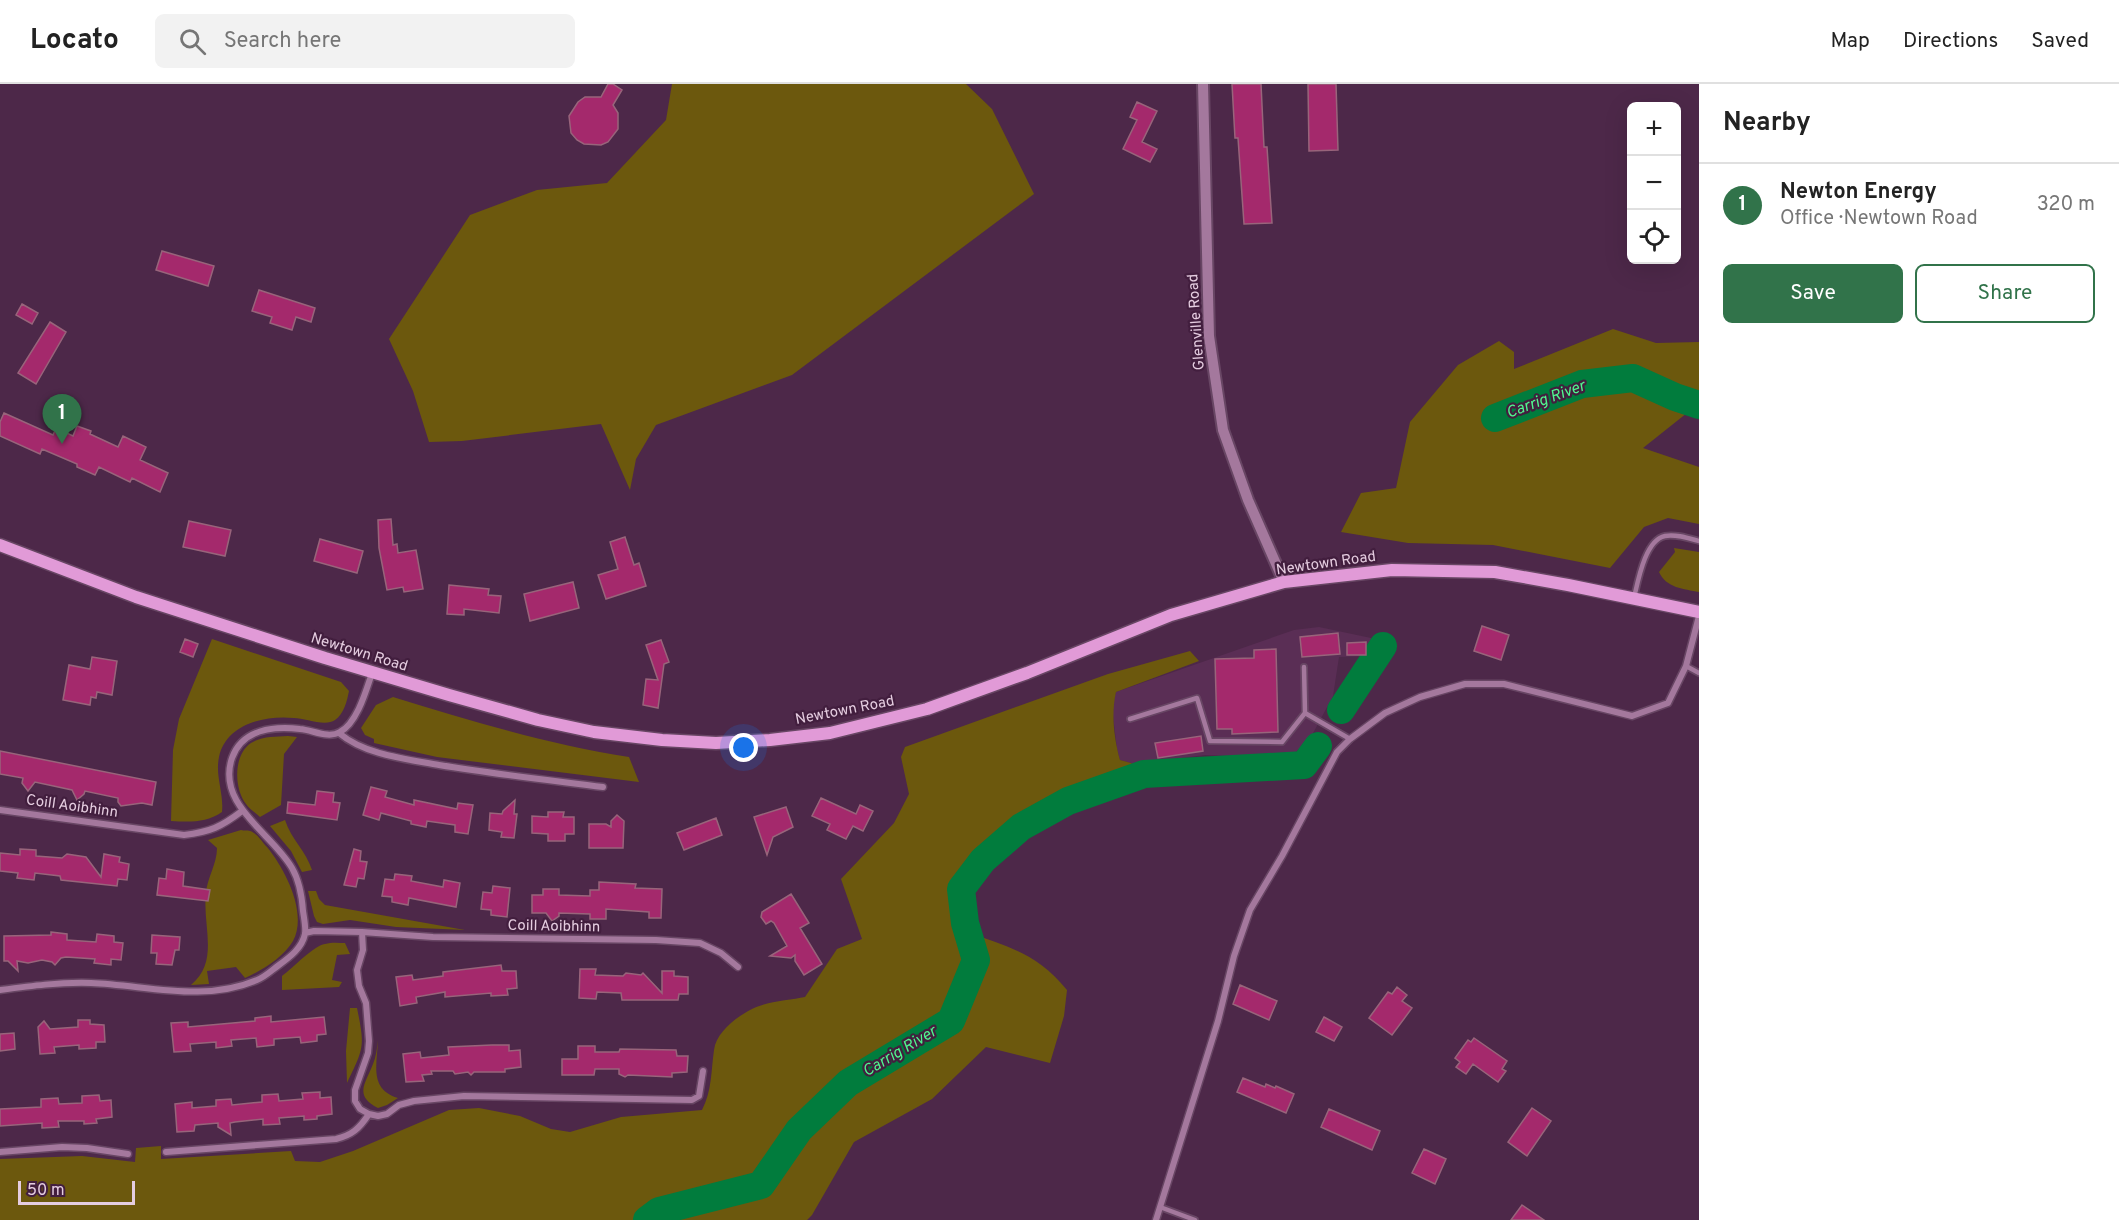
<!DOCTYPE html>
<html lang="en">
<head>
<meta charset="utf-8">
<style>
	body { margin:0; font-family:Overpass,sans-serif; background:#f2f2f2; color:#222 }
	.controls { position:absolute; right:18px; top:18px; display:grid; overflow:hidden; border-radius:9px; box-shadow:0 6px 24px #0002 }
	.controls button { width:54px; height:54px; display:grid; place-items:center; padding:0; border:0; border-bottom:2px solid #e0e0e0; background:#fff; color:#222; font:30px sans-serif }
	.scale { position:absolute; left:18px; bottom:15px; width:117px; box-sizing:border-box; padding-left:6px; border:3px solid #e5cde0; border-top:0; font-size:16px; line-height:21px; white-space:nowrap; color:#e5cde0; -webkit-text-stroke:4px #421e3e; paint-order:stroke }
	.you { position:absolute; left:744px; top:664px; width:21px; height:21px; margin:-15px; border:4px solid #fff; border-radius:50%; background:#1a73e8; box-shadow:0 0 0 9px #1a73e833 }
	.badge { display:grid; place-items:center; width:39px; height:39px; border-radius:50%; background:#31734a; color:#fff; font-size:20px; font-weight:700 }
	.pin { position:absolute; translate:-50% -50px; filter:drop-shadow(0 2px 3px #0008) }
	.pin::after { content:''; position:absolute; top:32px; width:21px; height:18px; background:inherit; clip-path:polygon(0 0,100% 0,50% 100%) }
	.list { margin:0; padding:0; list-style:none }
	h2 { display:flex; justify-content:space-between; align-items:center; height:78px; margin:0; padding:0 24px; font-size:26px }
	h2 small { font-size:20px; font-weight:400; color:#767676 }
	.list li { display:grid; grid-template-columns:39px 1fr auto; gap:18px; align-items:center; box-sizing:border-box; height:84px; padding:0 24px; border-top:2px solid #e0e0e0 }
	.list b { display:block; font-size:22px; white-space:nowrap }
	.list p { margin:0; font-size:20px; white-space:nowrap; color:#767676 }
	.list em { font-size:20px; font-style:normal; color:#767676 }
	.actions { display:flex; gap:12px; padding:18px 24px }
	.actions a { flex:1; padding:14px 0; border:2px solid #31734a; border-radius:9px; text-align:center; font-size:21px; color:#31734a }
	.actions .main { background:#31734a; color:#fff }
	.icon { flex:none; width:33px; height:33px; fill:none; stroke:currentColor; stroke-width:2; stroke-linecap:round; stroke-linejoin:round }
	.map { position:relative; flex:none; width:1699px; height:1136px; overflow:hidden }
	header { display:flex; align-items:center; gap:36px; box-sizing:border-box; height:84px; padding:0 30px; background:#fff; border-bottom:2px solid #e0e0e0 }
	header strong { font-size:28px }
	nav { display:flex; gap:33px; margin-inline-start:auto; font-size:21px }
	.search { width:420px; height:54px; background:#f2f2f2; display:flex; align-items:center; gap:15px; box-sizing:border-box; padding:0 21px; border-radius:9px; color:#767676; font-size:22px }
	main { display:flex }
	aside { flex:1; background:#fff }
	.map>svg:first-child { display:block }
	.built { fill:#5a2e55 }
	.green { fill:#6c580d }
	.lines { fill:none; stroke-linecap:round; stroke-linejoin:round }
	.river { stroke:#017c3d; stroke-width:28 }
	.building { fill:#a4296c; stroke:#98647b; stroke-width:1.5 }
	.service-casing { stroke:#684664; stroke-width:8 }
	.minor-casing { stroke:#684664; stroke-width:9 }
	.tertiary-casing { stroke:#684664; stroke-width:14 }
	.secondary-casing { stroke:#684664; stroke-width:15 }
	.service { stroke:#a4789d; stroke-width:4.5 }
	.minor { stroke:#a4789d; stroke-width:6 }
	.tertiary { stroke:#a4789d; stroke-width:10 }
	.secondary { stroke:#e19ad7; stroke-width:12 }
	.labels { text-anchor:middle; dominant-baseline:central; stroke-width:4.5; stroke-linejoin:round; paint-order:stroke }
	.street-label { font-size:15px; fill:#e5cde0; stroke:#421e3e }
	.water-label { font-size:16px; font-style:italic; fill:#50f78f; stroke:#421e3e }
</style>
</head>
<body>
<header>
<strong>Locato</strong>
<div class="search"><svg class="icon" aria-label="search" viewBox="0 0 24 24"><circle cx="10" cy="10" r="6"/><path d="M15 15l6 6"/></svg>Search here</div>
<nav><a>Map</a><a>Directions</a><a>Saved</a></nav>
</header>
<main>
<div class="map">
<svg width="1699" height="1136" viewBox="0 0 1699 1136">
	<rect width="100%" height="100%" fill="#4d2849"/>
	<!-- built -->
	<path class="built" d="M1319,543l52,11 -2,18 -30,1 -6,39 -21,39 -18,19 -11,4 -78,-3 -47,6 -18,10 -9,-8 -11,-3 -3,-11 -5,-42 4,-15 178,-62z"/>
	<!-- green -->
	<path class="green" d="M672,0h294l26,25 42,85 -242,181 -136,50 -20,34 -6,31 -29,-66 -139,17 -33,1 -16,-51 -24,-52 81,-124 67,-25 70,-7 59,-63z
		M1613,245l43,14 43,-1v72l-12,-1 -44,35 56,19v57l-31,-6 -24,9 -34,41 -117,-23 -85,-2 -67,-11 20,-39 35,-5 14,-66 48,-57 41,-24 15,11v17z
		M1674,464l25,4v40c-15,-3 -33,-4 -40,-20l16,-20z
		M212,555l129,43 8,9c-2,10 -5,23 -14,29 -10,7 -30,-2 -41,-2 -29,-3 -68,6 -75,39 -4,19 5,36 3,55 -16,11 -32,10 -51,9l2,-71 6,-31z
		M1190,567l9,10 -83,31c-5,22 -2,46 4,68l11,3 13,11c-64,23 -109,36 -158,87 -8,9 -18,18 -25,28l7,43c42,16 69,21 99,58l-3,26 -14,47 -64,-16 -54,52 -78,43 -42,73 -5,5h-807v-61l82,-3 53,6 1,-14 25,-2v13l130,-8 4,10 25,1 33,-11 96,-41 30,-2 41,8 31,13 19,3 51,-15 81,-7c10,-19 9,-39 12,-60 2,-17 21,-32 36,-40 13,-8 40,-10 55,-13l32,-48 25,-10 -21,-60 53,-56 15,-29 -8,-37 4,-10 203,-73z
		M393,613c78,24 155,47 236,60l10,25 -202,-25 -63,-14v-4l-9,-4 -4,-7 15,-23z
		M288,652l9,1 -13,17 -3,51 -21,12c-4,-4 -11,-8 -14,-13 -12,-15 -13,-49 5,-61 11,-7 24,-6 37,-7z
		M285,736c6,19 21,31 27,50l-10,2 -11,-21 -21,-25z
		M241,746c3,1 6,0 9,1 7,2 12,11 17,16 18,22 41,66 26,94 -9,16 -32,30 -48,37l-9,-11 -29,4 2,13 -18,1c29,-24 11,-59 15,-92 1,-15 11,-29 11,-45l-9,-8z
		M308,807h8l3,8 6,6 140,25 -69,-3 -46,-7 -27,4 -6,-2 -3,-6z
		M345,859l5,11 -13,1 -5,25 10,2 -3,5 -57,3v-14c11,-8 31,-30 43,-32 7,-2 14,-1 20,-1z
		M350,924h7c8,39 7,40 -10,75l-1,-32z
		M378,956c-1,25 -9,49 20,58l-11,7 -9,3c-25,-13 -12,-25 -5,-44 3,-7 4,-16 5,-24z"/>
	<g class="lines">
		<!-- river -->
		<path class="river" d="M1495,334l87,-34 51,-6 42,19 24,8
			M1341,626l42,-64
			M647,1136l12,-9 102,-26 38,-55 49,-47 103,-62 25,-61 -11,-37 -4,-34 22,-29 38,-33 47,-26 76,-27 160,-9 14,-19"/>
	</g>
	<!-- building -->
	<path class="building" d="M608,0h5l9,6 -9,15 5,8v16l-10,13 -7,3 -17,-1 -7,-4 -6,-7 -2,-17 9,-14 7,-5h16z
		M1232,0h29l3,63h3l5,76 -28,1 -6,-86h-3z
		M1308,0h28l2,66 -29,1z
		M1137,18l20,9 -15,31 15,7 -7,13 -27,-13 14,-29 -7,-3z
		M162,167l52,15 -6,20 -52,-16z
		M259,206l56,18 -4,14 -15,-5 -4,13 -22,-7 2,-6 -20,-6z
		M22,220l16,9 -6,11 -16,-9z
		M50,238l16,10 -30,52 -18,-11z
		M4,329l49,22 3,-7 17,8 4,-10 14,5 -1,3 28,13 5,-11 23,11 -6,13 28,13 -8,19 -28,-14 -2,4 -31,-15 -4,8 -18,-8v-3l-35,-15 -2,5 -40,-18v-14z
		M391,435l2,26 4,-1 1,9 18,-3 7,39 -19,3 -1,-5 -16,3 -8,-42 -1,-28z
		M189,437l42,9 -6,26 -42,-9z
		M625,453l9,28 5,-2 7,23 -40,13 -8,-24 20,-6 -8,-27z
		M320,455l43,12 -6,22 -43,-12z
		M573,498l6,26 -49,13 -6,-27z
		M449,501l40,4 -1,6 13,1 -2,17 -35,-4v6l-17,-1z
		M1482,542l27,9 -8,25 -27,-9z
		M1338,549l2,21 -38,3 -2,-20z
		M185,555l13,5 -5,13 -13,-5z
		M661,556l8,22 -5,2 -6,44 -15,-3 3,-26 12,1 -12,-35z
		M1366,558v13h-19v-12z
		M1276,565l2,83 -46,2v-5h-15l-2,-70 39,-1v-8z
		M92,573l25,4 -5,34 -15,-3 -1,6 -5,-1 -1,8 -27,-5 6,-35 21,4z
		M1201,652l2,15 -45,7 -3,-15z
		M0,667l156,31 -4,23 -10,-2 -21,3 -3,-4v-4l-33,-7 -1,3 -7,6 -5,-10 -37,-8 -7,9 -6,-8 1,-5 -23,-4z
		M371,703l16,4 -2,6 29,8v-5l43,9 1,-6 15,2 -5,29 -13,-2v-7l-28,-4 -1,6 -15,-3v-3l-30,-8 -2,7 -16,-5z
		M317,707l17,2 -1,9 7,1 -3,17 -50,-7 1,-11 27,3z
		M821,714l35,16 4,-9 13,6 -10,20 -10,-5 -7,13 -19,-9 3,-6 -18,-8z
		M515,716l-1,14h3l-3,24 -13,-1 1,-5 -13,-2 1,-17 12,1 1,-3z
		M786,723l7,20 -20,10 -6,18 -13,-38z
		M548,728h16l-1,5h11v17h-9v7h-17v-7l-16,-1v-17l16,1z
		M617,731l7,6 -1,27h-34v-24h17l5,3v-6z
		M716,734l6,17 -38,15 -7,-17z
		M20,765l16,1v6l26,2 5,-4 19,3 15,20 3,-23 16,3 -1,5 10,2 -2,16 -9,-1 -1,7 -56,-6 -1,-4 -25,-3 -1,7 -17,-2 1,-5 -18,-2v-18l20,2z
		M354,765l7,2 -1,10 7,1 -3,17 -6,-1 -2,9 -12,-2z
		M167,785l17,3 -1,14 27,4 -2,11 -51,-6 2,-17 7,1z
		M395,790l17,2 -1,5 32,6 1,-7 16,3 -4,24 -47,-9 -1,7 -16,-3v-5l-10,-1 3,-17 9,1z
		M599,798l37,2 -1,4 27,1 -1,29h-12v-6l-43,-3v10h-16v-5l-31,-1v3l-7,5 -6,-8h-14v-18h11v-6h16v6l31,1v-6h9z
		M493,802l17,2 -3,29 -16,-2v-5l-10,-1 2,-17 9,1z
		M791,810l18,29 -9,5 22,36 -18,11 -9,-14v-6l-4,3 -21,-2 17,-10 -13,-23 -3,-2 -5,3 -5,-7 1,-5z
		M51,848l16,2v6l29,2 1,-8 17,2v6l9,1 -2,17 -10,-1v6l-17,-2 1,-4 -29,-2 -5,1 -6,7 -3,-3 -10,-2 -14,3 -11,-2 1,10 -10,-10h-4v-25l47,-1z
		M152,851l28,2 -1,13h-4l-3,15 -16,-1 1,-11h-6z
		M501,881l1,6h14l1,17 -10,1 1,6 -17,1v-3l-46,4v-5l-29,5 1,6 -17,3 -4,-29 16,-2 1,5 30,-4v-4z
		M580,885h16l-1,6 28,1 3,-3 15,2 2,-2 19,20v-22h12v5l14,1v17h-9l-1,6h-56l-1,-7 -24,-1 -1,7 -17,-1z
		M1240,901l37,16 -8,19 -36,-16z
		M1397,903l10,8 -5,6 10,7 -20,27 -23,-17 19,-26 4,2z
		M271,932v6l53,-5 2,17 -9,1v6l-16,2 -1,-6 -26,2v6l-17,2 -1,-9 -25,2 1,6 -16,2v-6l-26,2 1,7 -17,1 -3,-29 17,-1v5l67,-6v-3z
		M1324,933l18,10 -8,14 -18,-9z
		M78,936h12v4l14,1 1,17h-9v6l-17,1v-4l-25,2 1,6 -15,1 -2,-27 6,-6 6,8 28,-2z
		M14,949l1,16 -15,2v-17z
		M1474,954l33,23 -5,8 4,2 -8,11 -25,-18 -7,10 -10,-7 4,-5 -5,-4 13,-18 3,2z
		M492,961h17v6l11,-1 1,17 -16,2v3h-31l-3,3 -3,-3 -13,2 -2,-3h-22l1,3 -10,1 2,6 -18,1 -3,-28 17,-2 1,6 28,-3 -1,-8z
		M578,962h17v6h24l1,-3 56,1 1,6h11l-1,16 -15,1v4l-44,-2 -3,2 -6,-3v-5h-24l-1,6h-32v-16h16z
		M1243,994l22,9 1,-3 9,4 1,-2 18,8 -8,19 -49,-21z
		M320,1008v6l11,-1 1,17 -15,2v3l-13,1v-4l-25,2 1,6 -17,1v-6l-28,3 -5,1 1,12 -13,-8v-4l-23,2 -1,6 -17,1 -2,-28 17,-2v6l24,-2v-6l15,-1 1,6 30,-3v-7l16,-1 1,7 24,-2 -1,-6z
		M99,1011l1,6 11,-1 1,17 -16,2 1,4 -13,1v-3h-26l1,6 -17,1v-5l-42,3v-17l41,-2v-8l17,-1 1,6 23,-1v-7z
		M1532,1024l19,13 -24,35 -19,-14z
		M1329,1025l51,22 -8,19 -51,-23z
		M1424,1065l22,10 -11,25 -23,-11z
		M1522,1121l22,15h-33z"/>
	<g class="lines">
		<!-- service casing -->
		<g class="service-casing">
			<path id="service" d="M1634,514c4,-17 11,-58 31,-62 11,-2 23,2 34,5
				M1686,582l13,7
				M1304,583l1,46 45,26
				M1130,635l67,-21 13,43 72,1 23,-29
				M1160,1123l35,13"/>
		</g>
		<!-- minor casing -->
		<g class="minor-casing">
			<path id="minor" d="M339,649c26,22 67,26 100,32 55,9 109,15 164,22
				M0,726l184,25c26,-3 37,-8 58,-24
				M362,848l1,18 -6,20 2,16 7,17 3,38 -1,12 -13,37v11l5,8 9,5 9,2 9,-2 12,-9 15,-4 50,-5 228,4 7,-4 4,-25
				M305,849l9,-2 48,1 71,5 223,3 44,3 21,10 17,14
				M0,906c30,-4 60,-8 91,-7 55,2 112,20 166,-3 8,-3 15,-10 22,-15 11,-8 23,-17 26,-31 1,-7 -1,-16 -2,-23 -1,-14 -4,-31 -11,-43 -20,-35 -76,-63 -60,-110 10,-29 42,-32 68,-29 13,1 28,10 40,3 17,-9 26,-41 32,-59
				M0,1068l62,-5 25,1 41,6
				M166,1068l170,-13c16,-4 23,-10 33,-25
				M1156,1136l62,-199 16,-65 16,-46 32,-54 55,-104 13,-13 35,-26 35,-16 45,-13h39l128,32 36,-13 18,-37 13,-50"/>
		</g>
		<!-- tertiary casing -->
		<g class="tertiary-casing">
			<path id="tertiary" d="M1203,0l6,252 14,94 25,70 36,82"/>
		</g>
		<!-- secondary casing -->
		<g class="secondary-casing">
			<path id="secondary" d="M0,461l136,52 189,61 124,37 89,25 56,12 68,8 54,3 54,-3 60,-7 97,-24 100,-36 144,-58 113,-33 108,-12 103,2 73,13 131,27"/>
		</g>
		<!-- service -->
		<use href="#service" class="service"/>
		<!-- minor -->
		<use href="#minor" class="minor"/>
		<!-- tertiary -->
		<use href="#tertiary" class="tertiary"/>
		<!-- secondary -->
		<use href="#secondary" class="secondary"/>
	</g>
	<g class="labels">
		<!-- street labels -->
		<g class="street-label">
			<text transform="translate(1197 238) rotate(-94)">Glenville Road</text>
			<text transform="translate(1326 480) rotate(-8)">Newtown Road</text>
			<text transform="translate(359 569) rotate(17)">Newtown Road</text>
			<text transform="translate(845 627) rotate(-11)">Newtown Road</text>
			<text transform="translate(72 723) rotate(8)">Coill Aoibhinn</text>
			<text transform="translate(554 843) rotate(1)">Coill Aoibhinn</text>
		</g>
		<!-- water labels -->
		<g class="water-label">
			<text transform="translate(1546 316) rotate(-20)">Carrig River</text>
			<text transform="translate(900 968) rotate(-31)">Carrig River</text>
		</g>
	</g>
</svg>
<div class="controls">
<button>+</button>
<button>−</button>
<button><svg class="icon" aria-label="locate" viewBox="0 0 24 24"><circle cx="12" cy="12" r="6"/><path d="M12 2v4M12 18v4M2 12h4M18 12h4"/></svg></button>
</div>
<div class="scale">50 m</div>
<div class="you"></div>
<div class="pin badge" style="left:62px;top:360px">1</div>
</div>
<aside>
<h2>Nearby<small></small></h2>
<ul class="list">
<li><span class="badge">1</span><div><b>Newton Energy</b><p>Office · Newtown Road</p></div><em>320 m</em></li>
</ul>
<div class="actions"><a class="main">Save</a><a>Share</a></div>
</aside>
</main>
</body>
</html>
